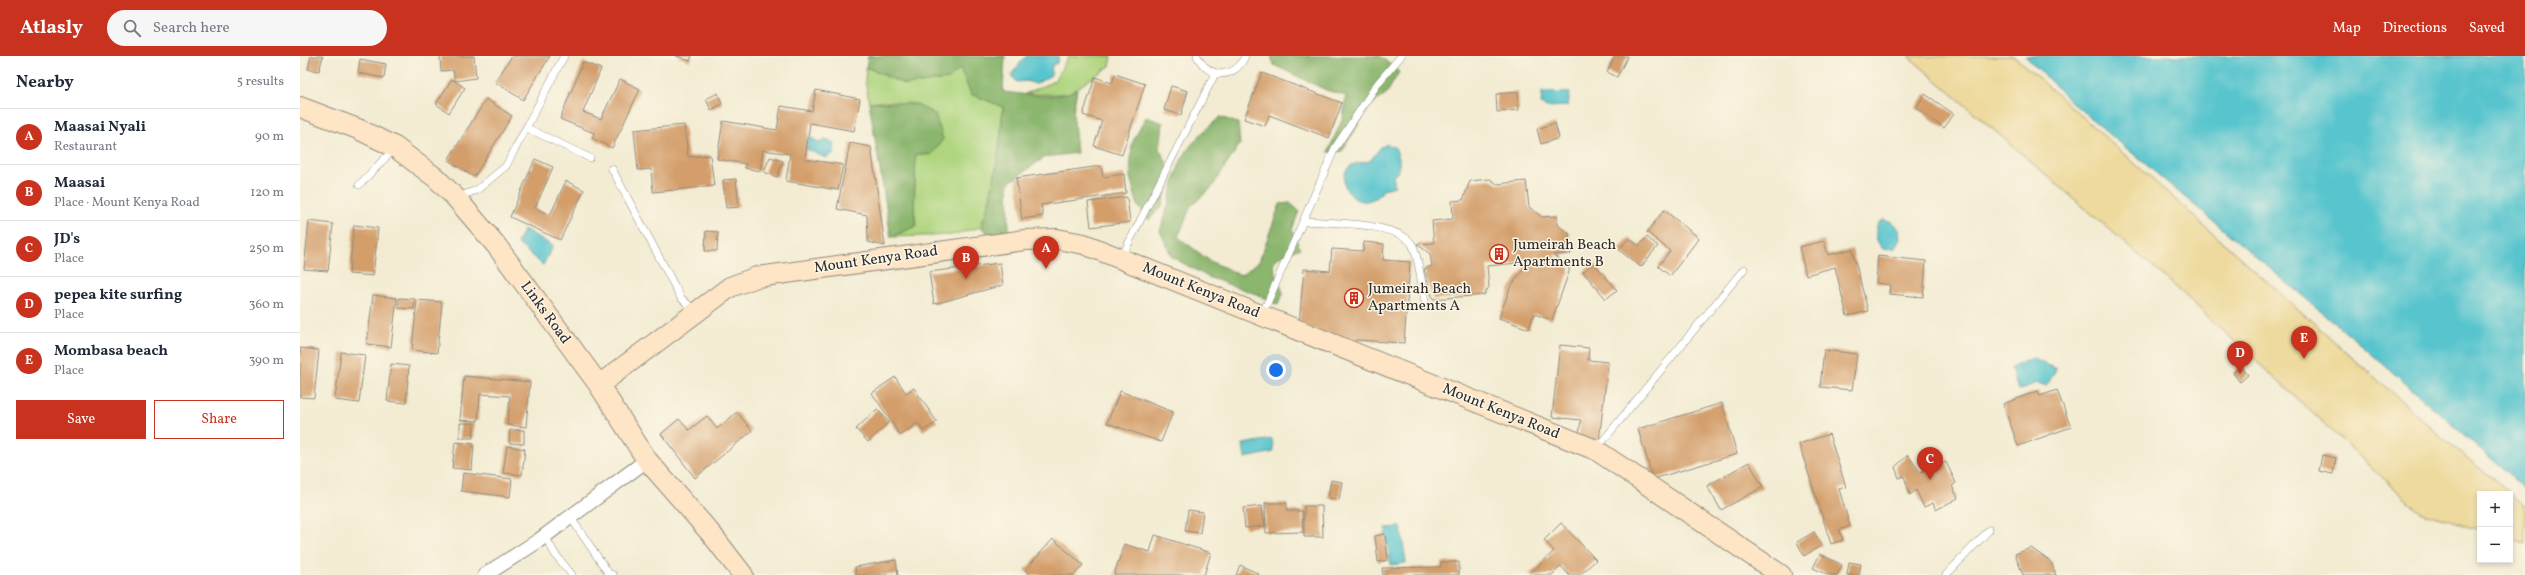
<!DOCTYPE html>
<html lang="en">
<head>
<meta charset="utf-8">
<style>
	body { margin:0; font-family:Vollkorn,serif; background:#f6f6f7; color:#1f2937 }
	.controls { position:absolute; right:12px; bottom:12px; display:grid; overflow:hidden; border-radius:0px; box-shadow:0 2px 6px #0003 }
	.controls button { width:36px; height:36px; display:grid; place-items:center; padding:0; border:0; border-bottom:1px solid #e0e1e3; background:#fff; color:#1f2937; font:20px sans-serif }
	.you { position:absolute; left:976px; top:314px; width:14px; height:14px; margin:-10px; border:3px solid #fff; border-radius:50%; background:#1a73e8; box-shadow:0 0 0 6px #1a73e833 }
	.badge { display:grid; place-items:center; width:26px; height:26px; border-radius:50%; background:#c8321e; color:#fff; font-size:13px; font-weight:700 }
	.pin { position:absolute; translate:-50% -33px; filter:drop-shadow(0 1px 2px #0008) }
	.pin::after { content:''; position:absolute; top:21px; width:14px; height:12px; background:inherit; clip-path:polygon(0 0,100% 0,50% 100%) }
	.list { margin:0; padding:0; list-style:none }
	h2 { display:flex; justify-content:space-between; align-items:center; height:52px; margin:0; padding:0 16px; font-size:17px }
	h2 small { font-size:13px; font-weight:400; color:#747a83 }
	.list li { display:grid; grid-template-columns:26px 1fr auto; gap:12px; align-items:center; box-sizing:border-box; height:56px; padding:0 16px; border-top:1px solid #e0e1e3 }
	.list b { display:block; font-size:15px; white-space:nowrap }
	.list p { margin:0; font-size:13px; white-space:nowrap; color:#747a83 }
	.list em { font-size:13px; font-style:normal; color:#747a83 }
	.actions { display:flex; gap:8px; padding:12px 16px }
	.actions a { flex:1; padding:9px 0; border:1px solid #c8321e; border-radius:0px; text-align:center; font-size:14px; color:#c8321e }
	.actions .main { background:#c8321e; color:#fff }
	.icon { flex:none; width:22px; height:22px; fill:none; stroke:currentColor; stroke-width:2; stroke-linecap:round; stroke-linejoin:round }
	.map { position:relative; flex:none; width:2225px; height:519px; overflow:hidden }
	header { display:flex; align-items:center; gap:24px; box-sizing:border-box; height:56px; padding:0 20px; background:#c8321e; color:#fff }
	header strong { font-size:19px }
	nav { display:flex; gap:22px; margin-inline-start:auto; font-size:14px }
	.search { width:280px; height:36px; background:#f6f6f7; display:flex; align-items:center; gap:10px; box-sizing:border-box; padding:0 14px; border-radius:22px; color:#747a83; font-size:15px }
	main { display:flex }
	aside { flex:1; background:#fff }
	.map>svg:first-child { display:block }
	.green { fill:#afd57f; stroke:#6d8055 }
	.forest { fill:#8bb66e; stroke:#5b704c }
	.sand { fill:#eeda9e; stroke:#8c8264 }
	.water { fill:#58c5ce; stroke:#42787c }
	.building { fill:#d39e6a }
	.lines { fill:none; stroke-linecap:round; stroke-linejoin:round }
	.service-casing { stroke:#8f8c7f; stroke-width:8 }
	.minor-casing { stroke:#8f8c7f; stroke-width:16 }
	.secondary-casing { stroke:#8f8c7f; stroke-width:22 }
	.service { stroke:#fff; stroke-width:7 }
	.minor { stroke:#fff; stroke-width:14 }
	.secondary { stroke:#fde5c5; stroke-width:20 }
	.labels { text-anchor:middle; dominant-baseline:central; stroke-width:3; stroke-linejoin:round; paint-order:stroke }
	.poi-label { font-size:15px; fill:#2b2b2b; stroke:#fcf5e5; text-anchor:start }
	.street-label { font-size:15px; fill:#2b2b2b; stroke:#fcf5e5 }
</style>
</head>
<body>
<header>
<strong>Atlasly</strong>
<div class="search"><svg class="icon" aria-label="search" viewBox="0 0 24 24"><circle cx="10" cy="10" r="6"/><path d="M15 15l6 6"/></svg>Search here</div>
<nav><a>Map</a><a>Directions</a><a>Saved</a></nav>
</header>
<main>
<aside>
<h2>Nearby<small>5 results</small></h2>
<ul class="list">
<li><span class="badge">A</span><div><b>Maasai Nyali</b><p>Restaurant</p></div><em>90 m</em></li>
<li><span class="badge">B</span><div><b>Maasai</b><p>Place · Mount Kenya Road</p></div><em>120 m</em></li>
<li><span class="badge">C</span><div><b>JD's</b><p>Place</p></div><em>250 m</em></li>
<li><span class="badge">D</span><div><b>pepea kite surfing</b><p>Place</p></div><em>360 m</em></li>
<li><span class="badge">E</span><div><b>Mombasa beach</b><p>Place</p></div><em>390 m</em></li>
</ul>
<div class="actions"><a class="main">Save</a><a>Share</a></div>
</aside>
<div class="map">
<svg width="2225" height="519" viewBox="0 0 2225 519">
	<rect width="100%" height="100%" fill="#fcf5e5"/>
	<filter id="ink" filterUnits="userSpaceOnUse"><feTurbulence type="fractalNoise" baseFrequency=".025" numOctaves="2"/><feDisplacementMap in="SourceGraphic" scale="8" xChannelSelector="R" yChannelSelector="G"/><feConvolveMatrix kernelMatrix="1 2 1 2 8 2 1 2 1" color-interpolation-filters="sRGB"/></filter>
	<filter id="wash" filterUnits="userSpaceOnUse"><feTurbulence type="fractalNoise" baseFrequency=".012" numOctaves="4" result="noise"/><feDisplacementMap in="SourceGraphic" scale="16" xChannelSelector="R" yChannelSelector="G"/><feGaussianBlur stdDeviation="0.9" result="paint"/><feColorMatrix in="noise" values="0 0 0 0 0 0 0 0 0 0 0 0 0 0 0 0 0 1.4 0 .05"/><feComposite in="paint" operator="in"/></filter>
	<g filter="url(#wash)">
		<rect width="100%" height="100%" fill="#f3ecd3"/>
		<!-- green -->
		<path class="green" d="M769,0h43l-2,10 -42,28h-43l29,-13z
			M566,11l40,18 54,-17 11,26 32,13c-3,40 -8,82 -22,120l-29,8 -61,2 25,-11 -2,-17 2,-56 -17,-51h-30l-4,-22z"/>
		<!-- forest -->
		<path class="forest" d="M568,0h137l-2,36c23,2 53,9 74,-3l-4,23 4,41 -32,4 -37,26 1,51h-21l-7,-7c14,-38 19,-80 22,-120l-32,-13 -11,-26 -11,11 -43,6 -40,-18z
			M971,0h109l19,16 -12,21 -16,12 -29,46 -14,1 15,-34 3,-22 -20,-6 -52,-25z
			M569,46l46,2 20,10 8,25 -12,16 -15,-1 -2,55 2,17 -25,11z
			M846,61l17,6 -3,27 12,24 -10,32 -13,14 -11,-14 -8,-29 2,-34z
			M920,61l18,6 2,21 -28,43 -21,19 -13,31 32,24 31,14 18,-13 21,-58 10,-1 9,8 -7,19 8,18 -23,10 -4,7 10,28 -5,12 -22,-11 -48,-17 -36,-20 -12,-26c8,-21 11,-41 18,-62 6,-21 26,-38 42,-52z"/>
		<!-- sand -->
		<path class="sand" d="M1608,0h106l431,384 80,65v39l-15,-5v-45h-30v36l-60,-18 -254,-234z"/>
		<!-- water -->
		<path class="water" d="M726,0h33l-2,7 -5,2 -1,10 -15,9 -10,-3 -9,1 -6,-7z
			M1725,0h500v432l-158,-138 -298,-250z
			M1242,36l28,1 -2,13 -21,1 -6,-3z
			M510,81l10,6 4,-3 9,2 2,10 -9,6 -20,-9v-9z
			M1087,88l8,3 4,11v13l-6,5 2,10 -11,3c-24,33 -55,-10 -32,-24 4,-2 13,-3 18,-4l10,-13z
			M1583,164l7,1 9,8 1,9 -5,10 -12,1c-8,-9 -9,-15 -5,-26z
			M224,173l29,17 -10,19 -26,-22z
			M1732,302l24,11 -9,17 -10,-3 -19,7 -7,-22z
			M972,383l2,13 -29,6 -2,-14z
			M1101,471l5,36 -15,2 -6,-37z"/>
		<g id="blocks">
			<!-- building -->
			<path class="building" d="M11,0h12l-4,15 -11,-2z
				M140,0h34l2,22 -21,3 -2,-11 -12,1z
				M212,0h38l-27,44 -28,-18z
				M376,0h16l-2,5z
				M1315,0h13l-11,21 -10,-5z
				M60,3l26,5 -2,14 -26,-5z
				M283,6l18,7 -18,43 18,7 19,-40 20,10 -28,59 -20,-10 2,-5 -34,-14z
				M962,17l80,30 -13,35 -60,-23 -4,11 -21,-7z
				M815,18l30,10 -23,71 -28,-9 8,-25 -19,-6 12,-38 17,6z
				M152,23l13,9 -16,25 -13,-9z
				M871,30l17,5 -7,24 -17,-5z
				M516,34l44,9 -6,32 -44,-8 -5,36 38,6 -5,25 -52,-9 4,-27 -27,-4 -3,21 -15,-3 1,-4 -29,-5 6,-38 54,9 4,-24 31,5z
				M1218,36l1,18 -22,2 -1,-18z
				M418,37l4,11 -11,6 -5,-11z
				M1625,38l29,20 -10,14 -28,-20z
				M186,43l26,17 -38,61 -26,-17z
				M1255,67l4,15 -18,6 -4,-15z
				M384,69l4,32 22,-2 4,31 -61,6 -2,-23 -13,1 -4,-40z
				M550,87l21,4 14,99 -17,-4 -1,-27 -30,-6z
				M470,101l13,4 -6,16 -13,-5z
				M235,103l18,8 -18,41 15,7 16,-34 18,9 -24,50 -50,-23z
				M801,110l2,11 21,-3 2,19 -85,12 2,11 -21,3 -6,-41z
				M436,123l3,28 -13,1 -3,-28z
				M1190,123l7,5 29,-3 3,26 13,10 15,-1v9l12,8 2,21 -18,1 16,11v6l-17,48 -18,-6 -5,15 -30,-11 11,-30 18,-26 -41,4 2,21 -5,8 -51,4 -9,-30 8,-3 -2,-12 -13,-10 17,-1 -2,-22 21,-2 -1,-18 11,-1 7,-19z
				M827,141l3,25 -39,5 -3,-25z
				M1364,154l35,28 -29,38 -12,-10 12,-15 -23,-19z
				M9,165l24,3 -5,47 -24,-2z
				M54,169l24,3 -5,48 -24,-2z
				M406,175l12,1 -1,19h-12z
				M1347,181l11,9 -17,21 -22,-17 10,-12 10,8z
				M1524,185l4,14 24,-6 16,62 -21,5 -12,-49 -29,8 -7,-28z
				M1064,186l20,2 -1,16 27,2 -6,81 -48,-3 -3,5 -54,-21 5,-55 26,2 2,-22 31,2z
				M1578,200l48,5 -3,36 -34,-3 1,-9 -14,-2z
				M700,207l3,22 -69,19 -5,-32z
				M1294,207l23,27 -11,9 -23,-27z
				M73,239l24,3 -6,49 -24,-3z
				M99,242l16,1 -1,10 -16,-1z
				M117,244l25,2 -5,51 -25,-3z
				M1260,289l29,3 -1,12 20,2 -9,80 -21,-2 3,-20 -29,-3z
				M0,292l19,2 -5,48 -14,-1z
				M1524,294l33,4 -5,36 -32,-3z
				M41,296l24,3 -6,48 -24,-3z
				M91,308l18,2 -3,37 -19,-2z
				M1941,310l7,9 -8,7 -7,-9z
				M164,320l66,6 -4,45 -19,-2 3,-29 -30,-2 -2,27 -18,-1z
				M595,321l11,16 8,-5 23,34 -14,9 -5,-8 -18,12 -28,-42z
				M1757,334l14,37 -53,19 -15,-42 35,-13 2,5z
				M820,335l53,21 -12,30 -54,-19z
				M1422,347l15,51 -84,25 -15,-50z
				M577,353l12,13 -21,20 -12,-13z
				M437,356l15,19 -57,47 -34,-44 18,-15 10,11 18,-14 10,13z
				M160,367h14l-1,15h-13z
				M210,374h14v14l-15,-1z
				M1529,378l17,53 -7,2 11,37 -11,4 4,10 -12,4 -32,-100z
				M155,386l19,2 -2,26 -20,-2z
				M207,390l18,3 -3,26 -19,-2z
				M1608,399l12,17 26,-10 10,21 -4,3 6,12 -22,12 -3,-7 -9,4 -8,-17 -6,5 -6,-19 -5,2 -4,-11z
				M2022,399l14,3 -3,16 -14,-3z
				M1449,406l14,25 -42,23 -14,-24z
				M163,417l49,6 -2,18 -49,-6z
				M1031,424l11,2 -3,18 -11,-2z
				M965,447h22v8h15l1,21 -37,1z
				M962,450l3,20 -20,2 -2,-20z
				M1004,450h18l1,31h-19z
				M888,454l15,2 -3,21 -15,-2z
				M1261,467l35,37 -16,15h-11l-8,-9 -9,9h-23l25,-24 -10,-11z
				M1514,476l8,13 -18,11 -7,-14z
				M1085,478l3,26 -10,2 -3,-26z
				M855,479l56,18 -7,22h-90l10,-31 26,8z
				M753,483l30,26 -9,10h-44l-5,-5z
				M1731,492l20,14 5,13h-33l-8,-21z
				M1520,498l22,11 -5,10h-8l-16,-7z
				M596,504l2,15h-42l-1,-8z
				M1141,506h18v13h-76l-1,-7 59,-1z
				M1549,506l12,2 -2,11h-12z
				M940,509l19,9 -1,1h-22z"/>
		</g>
	</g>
	<g filter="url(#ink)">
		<use href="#blocks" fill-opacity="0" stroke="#8f8c7f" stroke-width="1"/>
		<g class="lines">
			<!-- service casing -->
			<g class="service-casing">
				<path id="service" d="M897,0c11,22 37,25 48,0
					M227,72l63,30
					M312,113l69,129 14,13
					M59,129l36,-37
					M158,141l19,-7 29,-24 58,-110
					M1003,165c24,2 99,1 110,25 7,16 8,38 12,55
					M821,202l94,-184
					M962,259l73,-167 43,-65 23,-27
					M1297,392l147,-179
					M271,462l38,56 4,1
					M245,480l10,18 17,21
					M1646,519l43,-45"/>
			</g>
			<!-- minor casing -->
			<g class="minor-casing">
				<path id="minor" d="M185,519l53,-34 109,-81"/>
			</g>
			<!-- secondary casing -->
			<g class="secondary-casing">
				<path id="secondary" d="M0,51l58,22 37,18 41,31 20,20 40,47 103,140 48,75 66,76 30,39
					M299,329l131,-98 27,-10 268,-37 32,-1 27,5 512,206 185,125"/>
			</g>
			<!-- service -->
			<use href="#service" class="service"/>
			<!-- minor -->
			<use href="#minor" class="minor"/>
			<!-- secondary -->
			<use href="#secondary" class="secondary"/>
		</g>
	</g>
	<!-- icons -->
	<defs>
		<g id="building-ring" transform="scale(1)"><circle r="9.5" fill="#fcf5e5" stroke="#c8321e" stroke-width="1.5"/><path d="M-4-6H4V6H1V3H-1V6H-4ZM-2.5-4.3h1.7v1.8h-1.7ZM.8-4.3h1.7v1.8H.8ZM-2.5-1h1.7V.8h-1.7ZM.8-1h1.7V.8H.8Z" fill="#c8321e"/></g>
	</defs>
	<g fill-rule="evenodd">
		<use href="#building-ring" x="1199" y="198"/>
		<use href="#building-ring" x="1054" y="242"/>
	</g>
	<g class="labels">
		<!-- poi labels -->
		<g class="poi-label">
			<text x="1213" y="189">Jumeirah Beach<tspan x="1213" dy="17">Apartments B</tspan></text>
			<text x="1068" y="233">Jumeirah Beach<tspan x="1068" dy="17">Apartments A</tspan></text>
		</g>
		<!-- street labels -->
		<g class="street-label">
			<text transform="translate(576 204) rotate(-8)">Mount Kenya Road</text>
			<text transform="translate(901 235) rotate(22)">Mount Kenya Road</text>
			<text transform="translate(245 257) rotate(54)">Links Road</text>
			<text transform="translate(1201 356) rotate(22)">Mount Kenya Road</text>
		</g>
	</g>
</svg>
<div class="controls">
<button>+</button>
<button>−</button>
</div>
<div class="you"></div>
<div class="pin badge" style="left:746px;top:213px">A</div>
<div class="pin badge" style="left:666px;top:223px">B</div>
<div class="pin badge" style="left:1630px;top:424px">C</div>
<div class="pin badge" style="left:1940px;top:318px">D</div>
<div class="pin badge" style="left:2004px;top:303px">E</div>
</div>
</main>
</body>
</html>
